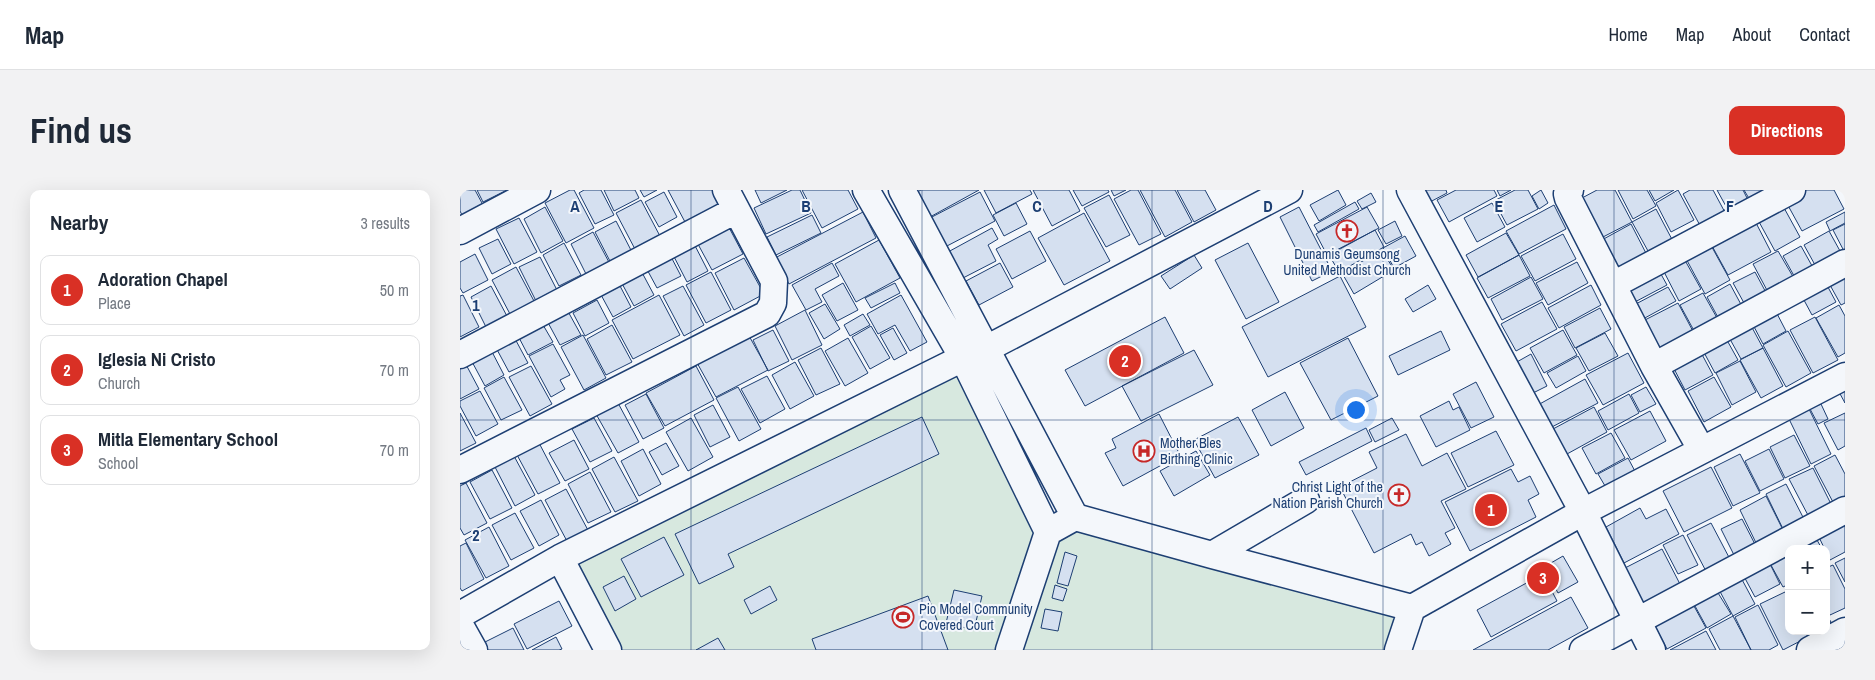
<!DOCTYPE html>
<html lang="en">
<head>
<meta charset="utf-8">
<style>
	body { margin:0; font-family:"Archivo Narrow",sans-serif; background:#f2f2f3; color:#1f2937 }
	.controls { position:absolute; right:15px; bottom:15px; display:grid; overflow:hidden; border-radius:10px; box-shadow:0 5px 20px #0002 }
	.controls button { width:45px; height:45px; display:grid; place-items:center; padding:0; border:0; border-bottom:1px solid #e0e1e3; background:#fff; color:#1f2937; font:25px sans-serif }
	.you { position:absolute; left:895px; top:219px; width:18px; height:18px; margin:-12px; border:4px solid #fff; border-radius:50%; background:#1a73e8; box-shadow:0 0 0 8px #1a73e833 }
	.badge { display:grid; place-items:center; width:32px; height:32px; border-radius:50%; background:#d93025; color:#fff; font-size:16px; font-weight:700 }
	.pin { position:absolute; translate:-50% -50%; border:2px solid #fff; box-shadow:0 1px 5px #0006 }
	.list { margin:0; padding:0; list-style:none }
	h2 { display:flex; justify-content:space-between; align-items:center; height:65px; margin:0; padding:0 20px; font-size:21px }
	h2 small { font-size:16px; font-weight:400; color:#747a83 }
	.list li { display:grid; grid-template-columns:32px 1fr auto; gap:15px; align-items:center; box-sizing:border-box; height:70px; margin:0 10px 10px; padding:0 10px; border:1px solid #e0e1e3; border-radius:10px }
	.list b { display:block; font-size:19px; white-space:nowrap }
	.list p { margin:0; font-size:16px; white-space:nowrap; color:#747a83 }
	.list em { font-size:16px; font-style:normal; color:#747a83 }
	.map { position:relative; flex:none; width:1385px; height:460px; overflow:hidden; border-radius:10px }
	header { display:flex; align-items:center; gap:30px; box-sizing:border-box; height:70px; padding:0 25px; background:#fff; border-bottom:1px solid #e0e1e3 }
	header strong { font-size:24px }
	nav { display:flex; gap:28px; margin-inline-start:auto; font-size:18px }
	.intro { display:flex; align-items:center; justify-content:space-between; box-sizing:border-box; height:120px; padding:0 30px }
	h1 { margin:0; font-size:35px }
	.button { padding:12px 22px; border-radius:10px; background:#d93025; color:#fff; font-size:18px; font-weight:700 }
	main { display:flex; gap:30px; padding:0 30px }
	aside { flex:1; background:#fff; border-radius:10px; box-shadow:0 5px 20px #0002 }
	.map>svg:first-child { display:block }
	.green { fill:#d7e8df; stroke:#687fa3 }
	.building { fill:#d5e0f0; stroke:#1d3f73 }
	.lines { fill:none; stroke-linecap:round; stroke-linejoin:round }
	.minor-casing { stroke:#1d3f73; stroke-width:29 }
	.minor { stroke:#f4f7fb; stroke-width:26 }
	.grid { fill:none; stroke:#1d3f73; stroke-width:1; stroke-opacity:0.55 }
	.labels { text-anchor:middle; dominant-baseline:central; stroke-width:4; stroke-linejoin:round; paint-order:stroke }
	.poi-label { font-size:14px; fill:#1d3f73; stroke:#f4f7fb; text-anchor:start }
	.grid-label { font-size:16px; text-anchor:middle; font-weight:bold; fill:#1d3f73; stroke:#f4f7fb; stroke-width:4; stroke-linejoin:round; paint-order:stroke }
</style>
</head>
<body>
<header>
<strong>Map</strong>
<nav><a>Home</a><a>Map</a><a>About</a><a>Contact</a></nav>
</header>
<div class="intro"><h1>Find us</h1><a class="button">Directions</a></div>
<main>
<aside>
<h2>Nearby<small>3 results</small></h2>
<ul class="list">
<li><span class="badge">1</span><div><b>Adoration Chapel</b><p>Place</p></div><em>50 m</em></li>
<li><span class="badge">2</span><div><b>Iglesia Ni Cristo</b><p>Church</p></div><em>70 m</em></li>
<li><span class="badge">3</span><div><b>Mitla Elementary School</b><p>School</p></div><em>70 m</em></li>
</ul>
</aside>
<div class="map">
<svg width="1385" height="460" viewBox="0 0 1385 460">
	<rect width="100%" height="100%" fill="#f4f7fb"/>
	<!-- green -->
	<path class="green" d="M503,168l85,174 27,-15 337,91 -14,42h-790l-48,-92z"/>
	<!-- building -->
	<path class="building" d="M0,0h15l8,15 -21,10 -2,-4z
		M17,0h30l-24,12z
		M110,0h4l20,38 -28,15 -21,-40z
		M124,0h17l13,25 -19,9 -16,-31z
		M144,0h31l4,8 -25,13z
		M180,0h17l-13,7z
		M208,0h46l7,13 -36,19z
		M295,0h32l-26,13z
		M332,0h8l11,23 -45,21 -12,-26z
		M342,0h46l10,19 -36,19z
		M461,0h58l-49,27 -13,-25z
		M524,0h46l2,4 -36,19z
		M573,0h36l11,21 -28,15z
		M613,0h35l1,2 -27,14z
		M651,0h15l-12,6z
		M671,0h7l23,44 -22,11 -25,-46z
		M680,0h35l17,32 -27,15z
		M717,0h28l11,20 -22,12z
		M878,0l8,15 -27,16 -9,-16z
		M963,0h23l1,3 -17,9z
		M996,0h38l3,6 -48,26 -12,-22z
		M1037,0h14l-11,6z
		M1055,0h13l10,19 -31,16 -13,-24z
		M1081,0l7,13 -9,6 -7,-13z
		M1137,0h18l17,32 -29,15 -21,-39z
		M1158,0h29l9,16 -23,13z
		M1189,0h25l-19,11z
		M1218,0l16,30 -23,12 -15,-29z
		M1230,0h23l15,28 -25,13 -20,-37z
		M1257,0h26l9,18 -19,11z
		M1284,0h34l-24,17z
		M1344,0h30l10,19 -42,22 -17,-31z
		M204,2l13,25 -18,10 -14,-25z
		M520,2l15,29 -50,26 -15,-29z
		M911,3l5,9 -14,7 -5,-8z
		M649,5l21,40 -24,12 -22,-39z
		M181,10l20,38 -25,13 -20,-38z
		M895,12l4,7 -41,23 -4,-7z
		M556,13l11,21 -23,12 -11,-21z
		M1032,13l13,24 -28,15 -13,-24z
		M1094,15l12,24 -47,25 -13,-23z
		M1323,16l17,31 -25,14 -17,-31z
		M85,17l18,34 -22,12 -17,-34z
		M839,17l33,64 -20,10 -32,-64z
		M907,17l12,21 -52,27 -11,-21z
		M1196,19l20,38 -23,13 -21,-38z
		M403,22l13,26 -87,46 -14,-26z
		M1385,22v11l-15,8 -4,-9z
		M624,23l26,48 -46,24 -26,-47z
		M352,25l9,18 -45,22 -9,-18z
		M59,28l18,34 -23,12 -18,-35z
		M264,28l19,36 -31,16 -19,-35z
		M156,31l18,35 -21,11 -18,-35z
		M935,31l7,15 -16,8 -8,-14z
		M1295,31l16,31 -43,23 -17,-31z
		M1171,34l18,35 -30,16 -19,-34z
		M1385,34v29l-12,-23z
		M532,38l6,11 -10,6 8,16 -33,17 -15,-26z
		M915,40l9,17 -45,25 -10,-17z
		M570,41l16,30 -34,18 -16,-30z
		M1369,41l16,29 -25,14 -16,-29z
		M133,42l18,34 -23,12 -17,-34z
		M1046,43l13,22 -41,22 -12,-22z
		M1103,44l13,25 -41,22 -14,-25z
		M230,46l18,35 -21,11 -18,-35z
		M945,46l11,20 -22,12 -11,-20z
		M38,49l13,25 -19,10 -13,-26z
		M419,50l21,38 -44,24 -21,-38z
		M1248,50l22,40 -25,14 -22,-41z
		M104,53l17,32 -22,11 -16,-31z
		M788,53l31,59 -33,17 -31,-59z
		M1341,56l15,27 -18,10 -15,-27z
		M207,59l14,27 -24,12 -14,-26z
		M922,60l12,20 -40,24 -12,-21z
		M1318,61l17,29 -26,14 -16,-30z
		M15,64l13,26 -25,13 -3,-5v-26z
		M734,65l8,13 -32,21 -9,-13z
		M1059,65l11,21 -42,22 -11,-20z
		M1222,65l19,34 -22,12 -18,-35z
		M80,67l18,35 -21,11 -18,-36z
		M284,68l20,36 -30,16 -19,-37z
		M1117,72l11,21 -40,22 -12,-22z
		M372,73l7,13 -24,13 7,13 -16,8 -14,-25z
		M540,73l13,24 -34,18 -13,-24z
		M178,75l16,30 -20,11 -16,-30z
		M1385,75v38l-4,2 -16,-29z
		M56,77l18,34 -24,13 -18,-34z
		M1197,77l10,18 -34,18 -10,-18z
		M251,82l20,38 -25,13 -20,-38z
		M1295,82l15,28 -21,12 -16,-29z
		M880,86l26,51 -98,50 -26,-50z
		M1362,86l14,26 -24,13 -14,-26z
		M1071,87l12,22 -41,21 -11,-21z
		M383,93l15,27 -21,11 -15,-26z
		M435,93l5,10 -29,15 -6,-10z
		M159,94l12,23 -18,10 -13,-24z
		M1270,94l14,26 -23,13 -14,-26z
		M968,95l8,14 -23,13 -8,-13z
		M1131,95l10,20 -42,23 -11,-20z
		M31,96l17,32 -21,11 -16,-32z
		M223,96l21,39 -20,11 -21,-40z
		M1208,97l8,14 -33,18 -9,-14z
		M1243,103l18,32 -23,13 -18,-33z
		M3,105l16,32 -19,10v-41z
		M199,105l21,40 -47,24 -21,-39z
		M441,105l26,47 -17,9 -15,-26 -17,9 -11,-20z
		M137,110l12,23 -24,13 -12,-23z
		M1082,112l15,27 -41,22 -15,-27z
		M1218,113l18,34 -35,19 -18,-35z
		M365,114l15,25 -16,10 -15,-26z
		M1379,115l6,11v37l-7,4 -22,-39z
		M105,116l16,29 -21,10 -15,-28z
		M1313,116l13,25 -23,13 -13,-25z
		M1140,118l11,21 -36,19 -11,-21z
		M345,120l17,35 -30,15 -17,-34z
		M403,124l7,11 -20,11 -6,-11z
		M705,127l19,36 -99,53 -20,-36z
		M1355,127l23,43 -25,13 -23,-43z
		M79,128l14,24 -25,13 -13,-25z
		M1288,130l15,28 -22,11 -15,-27z
		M152,135l20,37 -26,13 -19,-36z
		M411,136l19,32 -20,11 -18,-32z
		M433,138l14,25 -13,7 -14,-25z
		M313,140l16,31 -21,10 -15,-31z
		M1103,140l14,25 -33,18 -14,-25z
		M981,141l9,19 -52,25 -9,-19z
		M1328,141l23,42 -25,14 -23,-42z
		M1145,143l13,23 -29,15 -13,-23z
		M1263,143l15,27 -23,13 -15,-28z
		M288,144l20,36 -52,27 -20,-36z
		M53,145l15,28 -19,9 -15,-28z
		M123,145l23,43 -22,12 -23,-43z
		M388,148l20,35 -23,13 -20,-35z
		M888,148l30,58 -47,24 -31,-57z
		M93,154l17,31 -10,5 5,9 -14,8 -22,-41z
		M1238,157l15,28 -28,15 -15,-29z
		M30,158l14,27 -19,11 -15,-28z
		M361,158l19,36 -24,11 -18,-35z
		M1303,158l20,38 -22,12 -21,-38z
		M734,160l19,35 -72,36 -19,-35z
		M1168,163l16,30 -41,22 -17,-30z
		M1071,164l16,32 -16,8 -16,-31z
		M1118,166l8,15 -30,17 -9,-15z
		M2,167l17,32 -19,10v-41z
		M1280,171l16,31 -24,13 -16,-32z
		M335,172l19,34 -24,13 -18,-34z
		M71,176l21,38 -22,12 -21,-39z
		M236,176l18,34 -49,26 -19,-33z
		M307,186l18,33 -25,14 -19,-34z
		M44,187l18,33 -21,10 -17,-32z
		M1254,187l17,30 -27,15 -16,-31z
		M1125,189l13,24 -50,26 -12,-23z
		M1016,192l18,35 -23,11 -18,-34z
		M278,197l23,42 -22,12 -23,-43z
		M1186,197l10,17 -16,8 -9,-17z
		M1385,199v14l-6,-11z
		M20,201l18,33 -22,12 -16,-30v-5z
		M825,202l19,36 -33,18 -19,-36z
		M186,204l18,34 -21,11 -18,-34z
		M1169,204l10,19 -31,17 -10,-19z
		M989,211l4,9 6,-3 11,23 -34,17 -16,-31z
		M158,213l21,39 -21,11 -22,-39z
		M1361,214l7,15 -10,5 -8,-15z
		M253,215l17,32 -20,10 -16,-32z
		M1134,217l13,25 -40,22 -14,-25z
		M1349,219l22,45 -20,10 -22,-45z
		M1190,221l16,30 -35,19 -17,-30z
		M0,223l16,30 -16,8z
		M1385,223v33l-7,4 -14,-27z
		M699,224l21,41 -57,31 -18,-33 11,-5 -4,-9z
		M462,227l17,37 -211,100 6,13 -35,17 -24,-50z
		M778,227l21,38 -44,23 -21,-38z
		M134,228l18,33 -22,11 -18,-33z
		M231,228l22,39 -25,14 -22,-39z
		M932,228l7,12 -24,12 -6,-12z
		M906,238l6,13 -66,34 -7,-13z
		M1036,241l18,34 -46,22 -17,-34z
		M1151,243l14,25 -29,16 -14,-26z
		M946,244l16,32 25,-13 19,36 -25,12 14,27 -10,5 6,11 -22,12 -7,-14 -6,3 -5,-11 -37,19 -34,-66 37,-19 -8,-16z
		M1334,245l16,31 -25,12 -15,-31z
		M114,250l15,29 -24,12 -16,-28z
		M78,251l22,42 -22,11 -22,-41z
		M206,253l13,23 -17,9 -13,-23z
		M183,259l18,35 -22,12 -18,-35z
		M1309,259l15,30 -24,12 -15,-30z
		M736,261l14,24 -36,21 -14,-25z
		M1280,264l20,39 -27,13 -19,-39z
		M1375,265l10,19v25l-11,5 -20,-38z
		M54,266l21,39 -20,11 -20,-39z
		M154,267l24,44 -23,11 -23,-43z
		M1168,268l9,17 -29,16 -10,-17z
		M1251,277l21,41 -48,24 -21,-41z
		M1353,278l20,40 -23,11 -21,-40z
		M1051,279l7,13 12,-6 9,18 -11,6 8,17 -66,34 -25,-49z
		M32,280l20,38 -22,11 -20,-37z
		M130,282l21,40 -23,11 -20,-39z
		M6,293l21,40 -23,12 -4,-7v-42z
		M1326,294l20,39 -21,10 -19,-39z
		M106,299l23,43 -21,11 -23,-43z
		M1306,306l19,38 -27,13 -18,-37z
		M81,310l18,35 -20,11 -19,-35z
		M1180,318l6,11 20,-10 13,25 -55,29 -18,-36z
		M55,323l19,35 -23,12 -19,-35z
		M1380,327l5,10v25l-15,8 -15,-31z
		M1282,329l16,31 -21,11 -16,-32z
		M1251,333l21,40 -24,12 -21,-40z
		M29,337l20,39 -23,12 -21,-38z
		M1352,341l10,18h-27z
		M1223,345l15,30 -20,9 -15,-29z
		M204,347l20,38 -43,22 -20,-38z
		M6,353l18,36 -22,12 -2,-3v-42z
		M1202,359l20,39 -37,19 -20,-39z
		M1329,359v35l-6,3 -17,-31z
		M605,362l12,4 -9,30 -11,-3z
		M1103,366l15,26 -20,11 -14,-26z
		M1306,366l14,28 -25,13 -15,-28z
		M1385,368v24l-10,-19z
		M1373,375l12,24v19l-15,7 -4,-8v-39z
		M1278,382l17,32 -22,12 -17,-32z
		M1083,384l14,27 -66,36 -14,-27z
		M164,386l12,23 -21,12 -12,-24z
		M595,395l12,4 -4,12 -11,-3z
		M310,396l7,14 -26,14 -7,-14z
		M1255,398l16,26 -24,14 -18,-33z
		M494,400l28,6 -8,34 -28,-7z
		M1325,402l4,8v31h16l3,6 -25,13 -23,-46z
		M468,406l20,54h-132l-4,-11z
		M1111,407l17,31 -40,22h-75z
		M1229,407l17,31 -39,21 -16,-31z
		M99,411l13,25 -45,23 -13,-25z
		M1298,415l20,40 -9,5h-18l-16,-33z
		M585,419l17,3 -4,19 -17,-3z
		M1366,424l5,8 -5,3z
		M1273,426l18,34h-31l-11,-21z
		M53,438l11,22h-43l-2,-5z
		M1246,441l10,19h-46z
		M96,447l6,12 -3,1h-27z
		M258,448l7,12h-29z"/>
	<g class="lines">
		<!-- minor casing -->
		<g class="minor-casing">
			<path id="minor" d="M406,0l97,168 85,174
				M442,0l173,327
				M950,0l173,322 69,138
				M1110,0l-3,4 1,4 86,168 47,83
				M0,41l77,-41
				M1153,95l179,-95
				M0,165l276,-145
				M1194,176l191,-103
				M0,280l307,-156 6,-11 1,-22 -48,-91
				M752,365l94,-55
				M100,368l48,92
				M0,425l100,-57 403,-200 23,-9 303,-159
				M0,435l14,25
				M549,460l39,-118 27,-15 137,38 200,53
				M938,460l14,-42 171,-96 262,-136
				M1123,460l262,-140
				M1350,460l35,-19"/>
		</g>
		<!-- minor -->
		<use href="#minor" class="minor"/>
	</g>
	<!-- grid -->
	<path class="grid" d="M231,0v460M462,0v460M692,0v460M923,0v460M1154,0v460M0,230h1385"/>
	<!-- icons -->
	<defs>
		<g id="church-ring" transform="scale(1.125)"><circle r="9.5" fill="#f4f7fb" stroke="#c62828" stroke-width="1.5"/><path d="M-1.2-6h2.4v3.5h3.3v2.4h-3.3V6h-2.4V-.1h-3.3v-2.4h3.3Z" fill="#c62828"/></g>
		<g id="hospital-ring" transform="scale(1.125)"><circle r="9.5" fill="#f4f7fb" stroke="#c62828" stroke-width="1.5"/><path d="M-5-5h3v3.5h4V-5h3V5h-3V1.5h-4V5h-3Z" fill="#c62828"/></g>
		<g id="stadium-ring" transform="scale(1.125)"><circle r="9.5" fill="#f4f7fb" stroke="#c62828" stroke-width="1.5"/><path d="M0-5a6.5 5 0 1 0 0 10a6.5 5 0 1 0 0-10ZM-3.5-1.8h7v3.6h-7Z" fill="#c62828"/></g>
	</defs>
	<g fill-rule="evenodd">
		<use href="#church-ring" x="887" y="41"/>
		<use href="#hospital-ring" x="684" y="261"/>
		<use href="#church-ring" x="939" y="305"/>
		<use href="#stadium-ring" x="443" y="427"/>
	</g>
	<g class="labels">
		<!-- poi labels -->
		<g class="poi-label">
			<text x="887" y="64" text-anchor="middle">Dunamis Geumsong<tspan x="887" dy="16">United Methodist Church</tspan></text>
			<text x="700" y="253">Mother Bles<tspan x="700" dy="16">Birthing Clinic</tspan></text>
			<text x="923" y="297" text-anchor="end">Christ Light of the<tspan x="923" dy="16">Nation Parish Church</tspan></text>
			<text x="459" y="419">Pio Model Community<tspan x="459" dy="16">Covered Court</tspan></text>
		</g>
	</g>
	<g class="grid-label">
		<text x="115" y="22">A</text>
		<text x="346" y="22">B</text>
		<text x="577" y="22">C</text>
		<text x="808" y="22">D</text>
		<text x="1039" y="22">E</text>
		<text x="1270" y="22">F</text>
		<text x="16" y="121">1</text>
		<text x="16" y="351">2</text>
	</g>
</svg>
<div class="controls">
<button>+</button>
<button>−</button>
</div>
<div class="you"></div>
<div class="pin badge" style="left:1031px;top:320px">1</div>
<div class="pin badge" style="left:665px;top:171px">2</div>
<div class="pin badge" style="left:1083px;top:388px">3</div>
</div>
</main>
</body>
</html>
